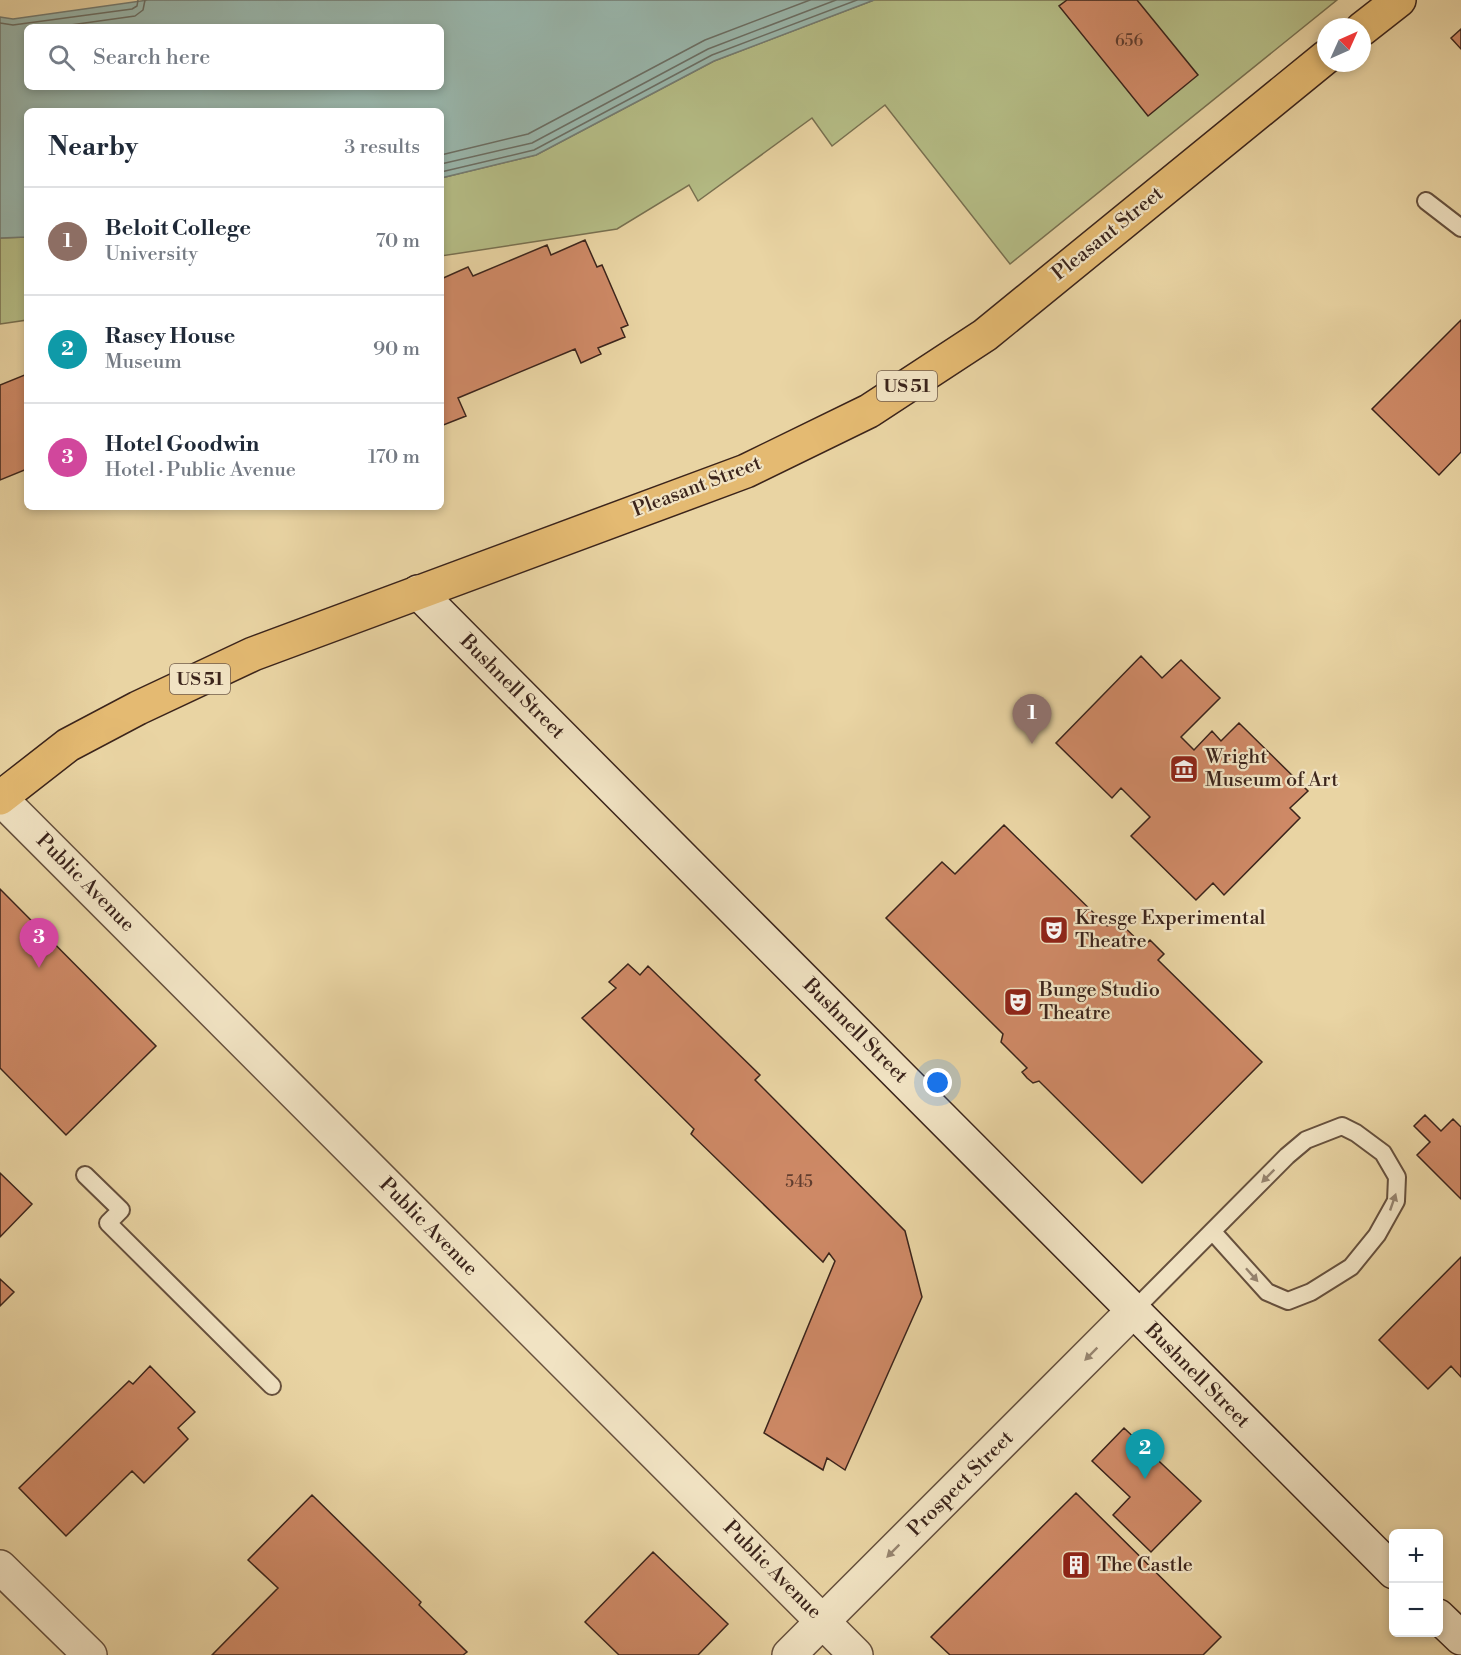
<!DOCTYPE html>
<html lang="en">
<head>
<meta charset="utf-8">
<style>
	body { margin:0; font-family:"Libre Bodoni",serif; background:#f2f2f3; color:#1f2937 }
	.controls { position:absolute; right:18px; bottom:18px; display:grid; overflow:hidden; border-radius:9px; box-shadow:0 3px 9px #0003 }
	.controls button { width:54px; height:54px; display:grid; place-items:center; padding:0; border:0; border-bottom:2px solid #e0e1e3; background:#fff; color:#1f2937; font:30px sans-serif }
	.compass { position:absolute; left:1317px; top:18px; width:54px; height:54px; border-radius:50%; background:#fff; box-shadow:0 3px 9px #0003; rotate:45deg }
	.you { position:absolute; left:938px; top:1083px; width:21px; height:21px; margin:-15px; border:4px solid #fff; border-radius:50%; background:#1a73e8; box-shadow:0 0 0 9px #1a73e833 }
	.badge { display:grid; place-items:center; width:39px; height:39px; border-radius:50%; background:#b45309; color:#fff; font-size:20px; font-weight:700 }
	.pin { position:absolute; translate:-50% -50px; filter:drop-shadow(0 2px 3px #0008) }
	.pin::after { content:''; position:absolute; top:32px; width:21px; height:18px; background:inherit; clip-path:polygon(0 0,100% 0,50% 100%) }
	.list { margin:0; padding:0; list-style:none }
	h2 { display:flex; justify-content:space-between; align-items:center; height:78px; margin:0; padding:0 24px; font-size:26px }
	h2 small { font-size:20px; font-weight:400; color:#747a83 }
	.list li { display:grid; grid-template-columns:39px 1fr auto; gap:18px; align-items:center; box-sizing:border-box; height:108px; padding:0 24px; border-top:2px solid #e0e1e3 }
	.list b { display:block; font-size:22px; white-space:nowrap }
	.list p { margin:0; font-size:20px; white-space:nowrap; color:#747a83 }
	.list em { font-size:20px; font-style:normal; color:#747a83 }
	.icon { flex:none; width:33px; height:33px; fill:none; stroke:currentColor; stroke-width:2; stroke-linecap:round; stroke-linejoin:round }
	.map { position:relative; flex:none; width:1461px; height:1655px; overflow:hidden }
	.search { position:absolute; background:#fff; box-shadow:0 3px 9px #0003; left:24px; top:24px; width:420px; height:66px; display:flex; align-items:center; gap:15px; box-sizing:border-box; padding:0 21px; border-radius:9px; color:#747a83; font-size:22px }
	.panel { position:absolute; background:#fff; box-shadow:0 3px 9px #0003; left:24px; top:108px; width:420px; height:402px; border-radius:9px }
	.map>svg:first-child { display:block }
	.green { fill:#b5bd86; stroke:#787050; stroke-width:1.5 }
	.water { fill:#99b7ad; stroke:#737c73; stroke-width:1.5; fill-rule:evenodd }
	.lines { fill:none; stroke-linecap:round; stroke-linejoin:round }
	.shore { stroke:#6a6e64; stroke-width:1.5 }
	.building { fill:#ce8966; stroke:#3b241b; stroke-width:1.5 }
	.lane-casing { stroke:#66503d; stroke-width:20 }
	.street-casing { stroke:#66503d; stroke-width:36 }
	.secondary-casing { stroke:#3b241b; stroke-width:36 }
	.primary-casing { stroke:#3b241b; stroke-width:36 }
	.lane { stroke:#f1e3c3; stroke-width:16 }
	.street { stroke:#f1e3c3; stroke-width:33 }
	.secondary { stroke:#f1e3c3; stroke-width:33 }
	.primary { stroke:#e4ba72; stroke-width:33 }
	.oneway { fill:#96846f }
	.labels { text-anchor:middle; dominant-baseline:central; stroke-width:4.5; stroke-linejoin:round; paint-order:stroke }
	.number-label { font-size:16px; fill:#603d2e }
	.shield { fill:#f1e3c3; stroke:#725d4d; stroke-width:1.5 }
	.shield-label { font-size:18px; font-weight:bold; fill:#3b241b }
	.street-label { font-size:20px; fill:#3b241b; stroke:#f1e3c3 }
	.poi-label { font-size:20px; fill:#3b241b; stroke:#f1e3c3; text-anchor:start }
</style>
</head>
<body>
<div class="map">
<svg width="1461" height="1655" viewBox="0 0 1461 1655">
	<rect width="100%" height="100%" fill="#e9d4a3"/>
	<filter id="stains"><feTurbulence type="fractalNoise" baseFrequency=".00333" numOctaves="4"/><feColorMatrix values="0 0 0 0 .2 0 0 0 0 .09 0 0 0 0 .02 0 0 0 .5 -.17"/></filter>
	<radialGradient id="worn" r=".72"><stop offset=".6" stop-color="#630" stop-opacity="0"/><stop offset="1" stop-color="#630" stop-opacity=".3"/></radialGradient>
	<!-- green -->
	<path class="green" d="M874,0h463l-327,264 -125,-159 -53,41 -20,-28 -114,83 -9,-16 -72,44 -176,27v-78l95,-23 178,-94z
		M27,237v83l-27,4v-86z"/>
	<!-- water -->
	<path class="water" d="M148,0h726l-160,61 -178,94 -95,23v-67h-414v126l-27,1v-221l13,2zM27,27h414v60h-414z"/>
	<g class="lines">
		<!-- shore -->
		<path class="shore" d="M0,23l13,2 119,-16 5,-3 1,-6
			M56,27l79,-11 8,-6 2,-10
			M441,155l87,-21 177,-94 105,-40
			M441,164l91,-21 176,-94 128,-49
			M441,172l93,-22 178,-95 145,-55"/>
	</g>
	<!-- building -->
	<path class="building" d="M1067,0h70l61,75 -50,41 -89,-110z
		M1461,29v20l-10,-11z
		M585,240l12,27 5,-2 26,60 -7,3 4,9 -27,11 3,6 -20,9 -6,-14 -117,49 8,18 -25,10v-147l27,-12 5,9 74,-31 4,10z
		M1461,320v132l-22,23 -67,-66z
		M27,374v95l-27,11v-95z
		M1141,656l21,22 19,-18 39,38 -39,39 13,13 18,-19 9,10 18,-18 69,68 -18,17 10,10 -76,77 -11,-12 -17,17 -65,-64 19,-19 -29,-29 -9,10 -56,-55z
		M1004,825l103,101 12,-4 25,24 6,-6 14,14 -6,6 104,102 -120,121 -103,-102 -6,2 -6,-5 -5,-6 5,-4 -26,-26 2,-8 -117,-116 56,-56 13,12z
		M0,889l156,157 -90,89 -66,-67z
		M628,964l12,11 8,-9 112,109 -5,5 150,151 17,66 -77,173 -18,-12 -4,12 -59,-37 71,-172 -6,-8 -6,9 -132,-128 3,-5 -112,-111 34,-30 -7,-6z
		M1425,1115l16,16 12,-12 8,8v72l-44,-44 13,-13 -16,-16z
		M0,1173l32,31 -32,33z
		M1461,1257v120l-10,-11 -23,23 -49,-49z
		M0,1279l14,13 -14,14z
		M150,1366l45,46 -17,16 10,11 -44,44 -12,-12 -66,65 -47,-48 110,-107 4,3z
		M1124,1428l77,73 -50,51 -38,-37 17,-18 -38,-36z
		M1076,1493l145,144 -18,18h-253l-19,-18z
		M312,1495l109,107 -2,3 48,47 -4,3h-251l66,-67 -30,-28z
		M653,1552l75,72 -30,31h-79l-34,-33z"/>
	<g class="lines">
		<!-- lane casing -->
		<g class="lane-casing">
			<path id="lane" d="M1426,201l35,27
				M85,1175l36,35 -13,13 164,163
				M1132,1312l155,-156 19,-16 36,-14 14,7 27,20 14,24 -1,24 -19,34 -26,32 -40,25 -23,9 -21,-9 -54,-60"/>
		</g>
		<!-- street casing -->
		<g class="street-casing">
			<path id="street" d="M0,798l856,857
				M0,1567l90,88
				M789,1655l343,-343"/>
		</g>
		<!-- secondary casing -->
		<g class="secondary-casing">
			<path id="secondary" d="M418,592c326,326 648,655 976,980
				M1438,1616l23,22"/>
		</g>
		<!-- primary casing -->
		<g class="primary-casing">
			<path id="primary" d="M1362,29l37,-29
				M0,798l68,-53 70,-37 115,-54 493,-183 123,-60 116,-76 341,-278"/>
		</g>
		<!-- lane -->
		<use href="#lane" class="lane"/>
		<!-- street -->
		<use href="#street" class="street"/>
		<!-- secondary -->
		<use href="#secondary" class="secondary"/>
		<!-- primary -->
		<use href="#primary" class="primary"/>
	</g>
	<!-- one-way arrows -->
	<defs><path id="oneway-solid" d="M-6-.8H1V-3.2L6.5 0L1 3.2V.8H-6Z" transform="scale(1.5)"/></defs>
	<g class="oneway">
		<use href="#oneway-solid" transform="translate(1268 1176) rotate(135)"/>
		<use href="#oneway-solid" transform="translate(1393 1202) rotate(-71)"/>
		<use href="#oneway-solid" transform="translate(1252 1275) rotate(48)"/>
		<use href="#oneway-solid" transform="translate(1091 1354) rotate(135)"/>
		<use href="#oneway-solid" transform="translate(893 1551) rotate(135)"/>
	</g>
	<!-- icons -->
	<defs>
		<g id="museum-square" transform="scale(1.5)"><rect x="-9" y="-9" width="18" height="18" rx="4" fill="#8f2418" stroke="#f1e3c3"/><path d="M0-6L6-3V-2H-6V-3ZM-5-1h2V3h-2ZM-1-1h2V3h-2ZM3-1h2V3H3ZM-6 4H6V6H-6Z" fill="#fff"/></g>
		<g id="theatre-square" transform="scale(1.5)"><rect x="-9" y="-9" width="18" height="18" rx="4" fill="#8f2418" stroke="#f1e3c3"/><path d="M-5-5.5Q0-4 5-5.5V0Q5 5 0 6Q-5 5-5 0ZM-3.3-2.5H-1v1.5H-3.3ZM1-2.5H3.3v1.5H1ZM-2.8 1Q0 5.5 2.8 1Z" fill="#fff"/></g>
		<g id="building-square" transform="scale(1.5)"><rect x="-9" y="-9" width="18" height="18" rx="4" fill="#8f2418" stroke="#f1e3c3"/><path d="M-4-6H4V6H1V3H-1V6H-4ZM-2.5-4.3h1.7v1.8h-1.7ZM.8-4.3h1.7v1.8H.8ZM-2.5-1h1.7V.8h-1.7ZM.8-1h1.7V.8H.8Z" fill="#fff"/></g>
	</defs>
	<g fill-rule="evenodd">
		<use href="#museum-square" x="1184" y="769"/>
		<use href="#theatre-square" x="1054" y="930"/>
		<use href="#theatre-square" x="1018" y="1002"/>
		<use href="#building-square" x="1076" y="1565"/>
	</g>
	<g class="labels">
		<!-- number labels -->
		<g class="number-label">
			<text x="1129" y="41">656</text>
			<text x="799" y="1182">545</text>
		</g>
		<!-- shield labels -->
		<g class="shield">
			<rect x="877" y="371" width="60" height="30" rx="4.5"/>
			<rect x="170" y="664" width="60" height="30" rx="4.5"/>
		</g>
		<g class="shield-label">
			<text x="907" y="386">US 51</text>
			<text x="200" y="679">US 51</text>
		</g>
		<!-- street labels -->
		<g class="street-label">
			<text transform="translate(1108 234) rotate(-39)">Pleasant Street</text>
			<text transform="translate(697 487) rotate(-21)">Pleasant Street</text>
			<text transform="translate(512 687) rotate(45)">Bushnell Street</text>
			<text transform="translate(85 883) rotate(45)">Public Avenue</text>
			<text transform="translate(855 1031) rotate(45)">Bushnell Street</text>
			<text transform="translate(428 1227) rotate(45)">Public Avenue</text>
			<text transform="translate(1197 1376) rotate(45)">Bushnell Street</text>
			<text transform="translate(961 1484) rotate(-45)">Prospect Street</text>
			<text transform="translate(772 1570) rotate(45)">Public Avenue</text>
		</g>
		<!-- poi labels -->
		<g class="poi-label">
			<text x="1205" y="757">Wright<tspan x="1205" dy="23">Museum of Art</tspan></text>
			<text x="1075" y="918">Kresge Experimental<tspan x="1075" dy="23">Theatre</tspan></text>
			<text x="1039" y="990">Bunge Studio<tspan x="1039" dy="23">Theatre</tspan></text>
			<text x="1097" y="1565">The Castle</text>
		</g>
	</g>
	<rect width="100%" height="100%" filter="url(#stains)"/>
	<rect width="100%" height="100%" fill="url(#worn)"/>
</svg>
<div class="controls">
<button>+</button>
<button>−</button>
</div>
<svg class="compass" viewBox="-18 -18 36 36"><path d="M0-13l5 13h-10z" fill="#e53935"/><path d="M0 13l5-13h-10z" fill="#747a83"/></svg>
<div class="you"></div>
<div class="pin badge" style="left:1032px;top:744px;background:#8d6e63">1</div>
<div class="pin badge" style="left:1145px;top:1479px;background:#0f9aa8">2</div>
<div class="pin badge" style="left:39px;top:968px;background:#d1479c">3</div>
<div class="search"><svg class="icon" aria-label="search" viewBox="0 0 24 24"><circle cx="10" cy="10" r="6"/><path d="M15 15l6 6"/></svg>Search here</div>
<section class="panel">
<h2>Nearby<small>3 results</small></h2>
<ul class="list">
<li><span class="badge" style="background:#8d6e63">1</span><div><b>Beloit College</b><p>University</p></div><em>70 m</em></li>
<li><span class="badge" style="background:#0f9aa8">2</span><div><b>Rasey House</b><p>Museum</p></div><em>90 m</em></li>
<li><span class="badge" style="background:#d1479c">3</span><div><b>Hotel Goodwin</b><p>Hotel · Public Avenue</p></div><em>170 m</em></li>
</ul>
</section>
</div>
</body>
</html>
